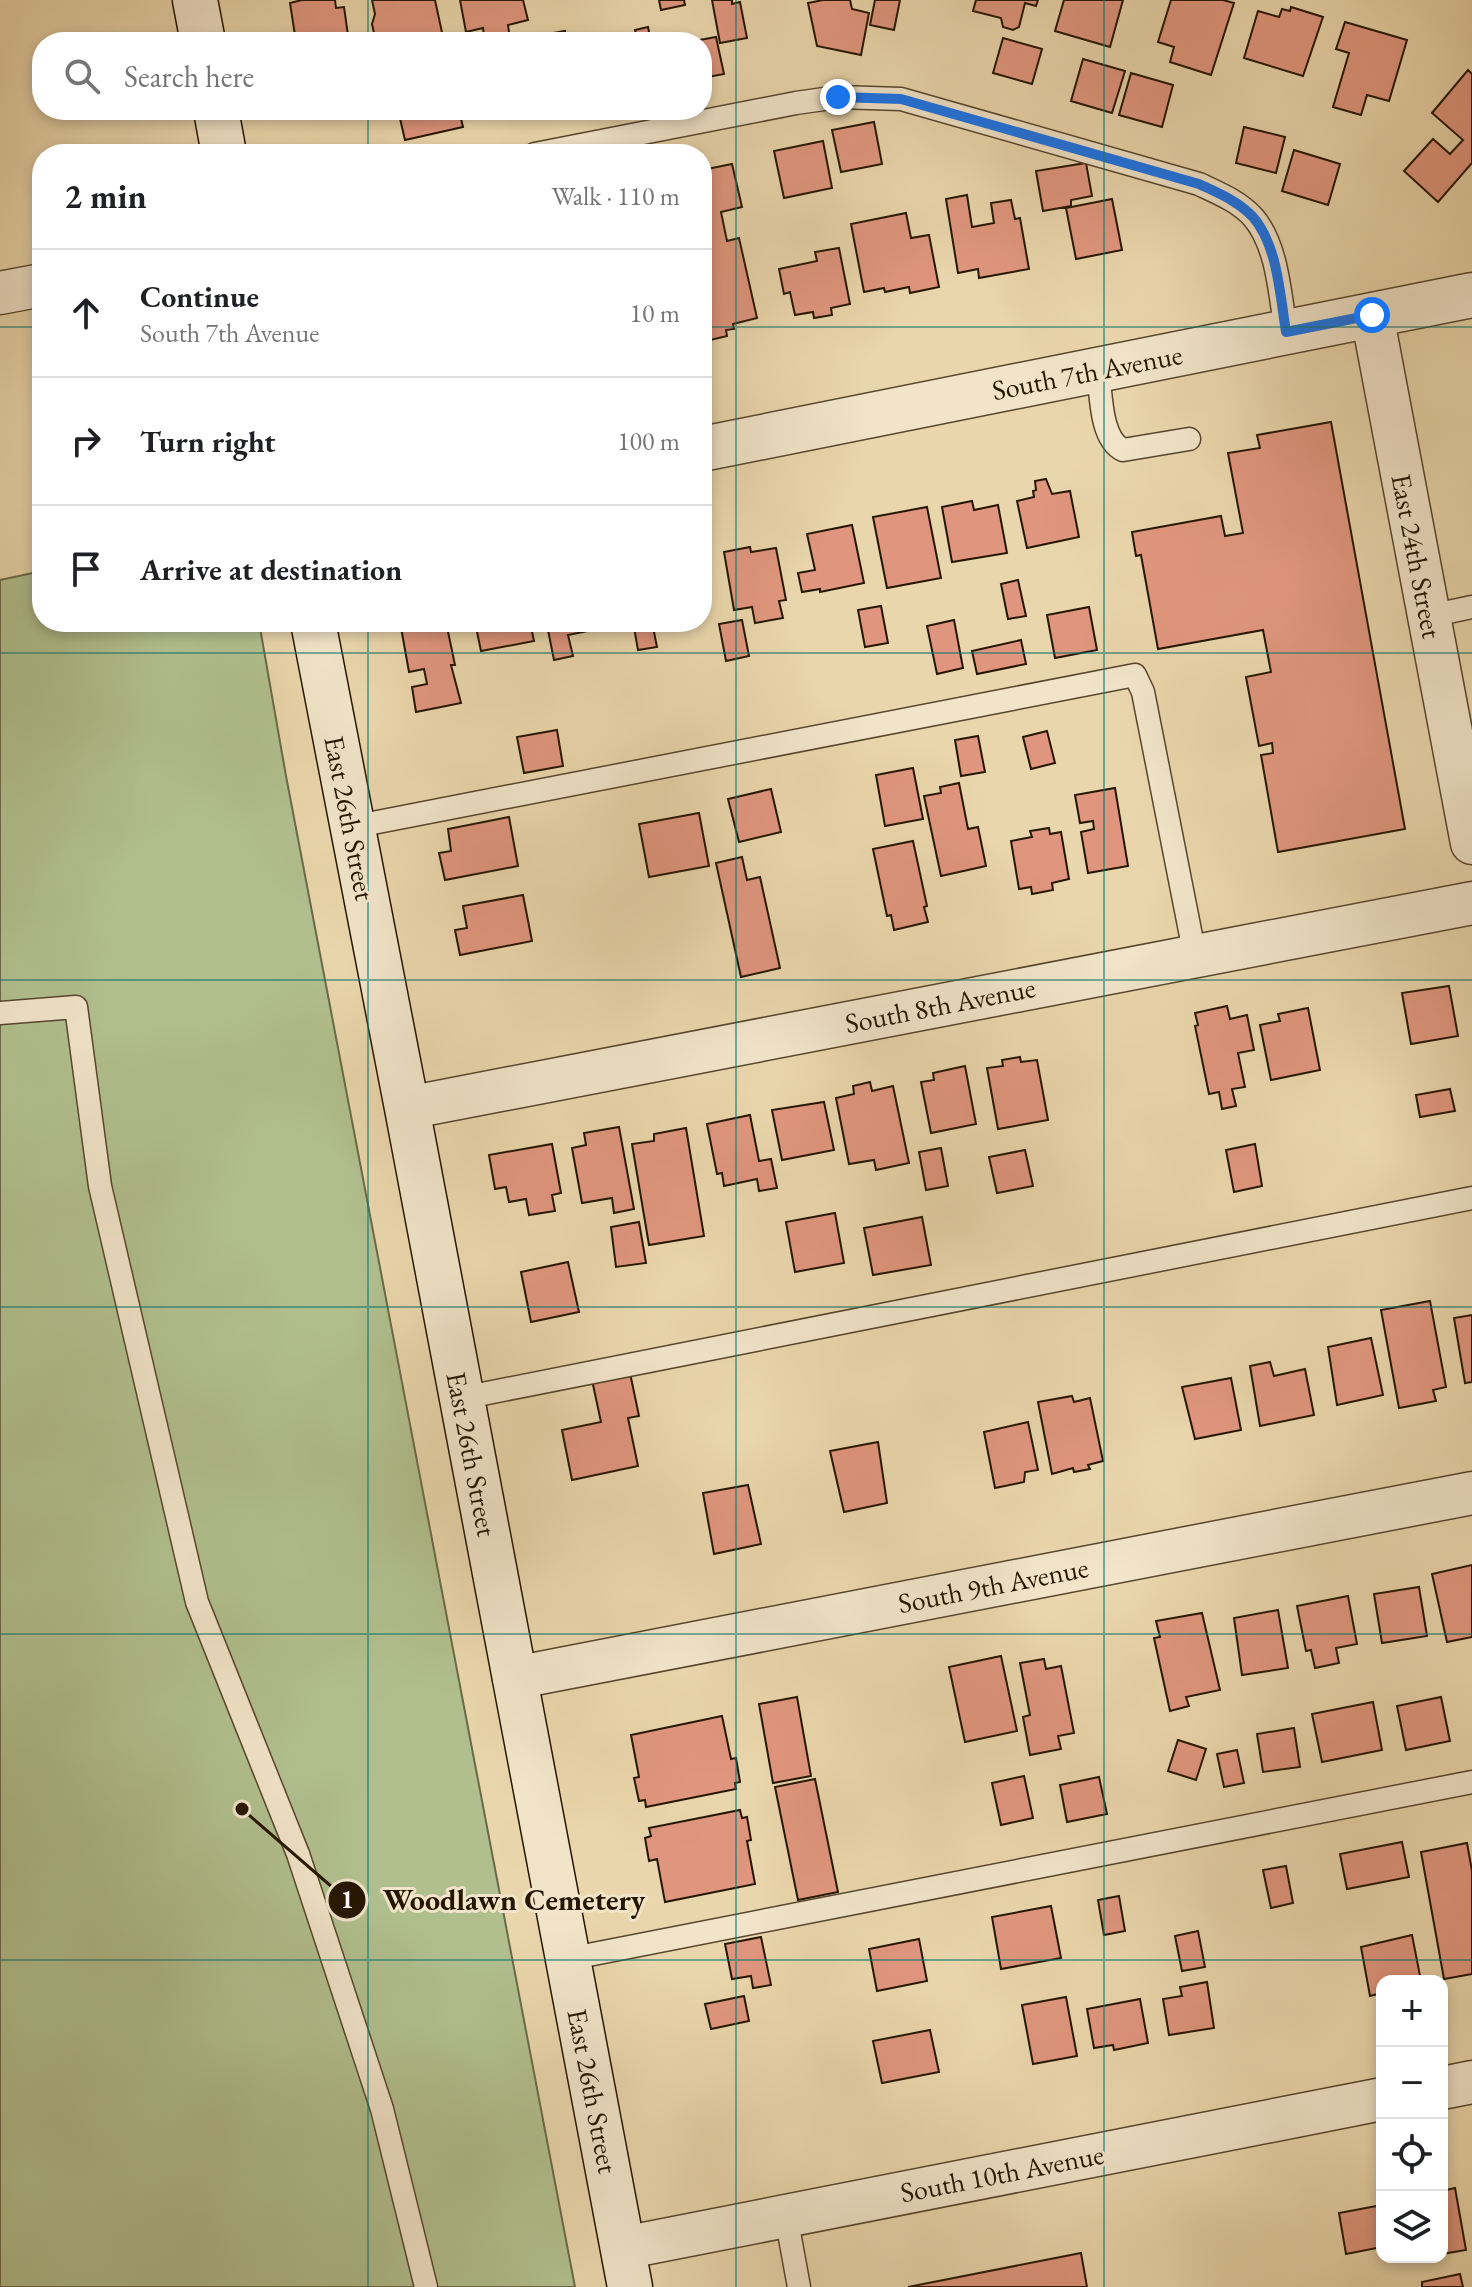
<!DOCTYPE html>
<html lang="en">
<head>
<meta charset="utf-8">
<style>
	body { margin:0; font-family:"EB Garamond",serif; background:#f6f6f6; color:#202124 }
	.controls { position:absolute; right:24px; bottom:24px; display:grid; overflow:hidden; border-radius:16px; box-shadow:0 4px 12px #0003 }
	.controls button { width:72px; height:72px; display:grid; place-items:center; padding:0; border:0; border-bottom:2px solid #e0e0e0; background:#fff; color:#202124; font:40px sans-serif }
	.stop { position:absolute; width:24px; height:24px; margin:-18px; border:6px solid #1a73e8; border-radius:50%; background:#fff }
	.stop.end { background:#1a73e8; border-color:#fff; box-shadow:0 2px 8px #0008 }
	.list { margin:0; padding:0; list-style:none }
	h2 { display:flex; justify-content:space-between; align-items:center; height:104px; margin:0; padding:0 32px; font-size:34px }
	h2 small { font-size:26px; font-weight:400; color:#757577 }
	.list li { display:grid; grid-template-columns:52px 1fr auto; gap:24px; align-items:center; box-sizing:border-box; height:128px; padding:0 32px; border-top:2px solid #e0e0e0 }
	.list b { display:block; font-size:30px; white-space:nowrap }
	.list p { margin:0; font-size:26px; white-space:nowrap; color:#757577 }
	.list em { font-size:26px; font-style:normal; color:#757577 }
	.icon { flex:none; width:44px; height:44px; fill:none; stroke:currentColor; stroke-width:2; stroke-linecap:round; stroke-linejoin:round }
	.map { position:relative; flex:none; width:1472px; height:2287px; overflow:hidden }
	.search { position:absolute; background:#fff; box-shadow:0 4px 12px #0003; left:32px; top:32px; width:680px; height:88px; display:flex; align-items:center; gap:20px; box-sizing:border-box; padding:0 28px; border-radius:32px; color:#757577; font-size:30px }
	.panel { position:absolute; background:#fff; box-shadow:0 4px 12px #0003; left:32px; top:144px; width:680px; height:488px; border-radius:32px }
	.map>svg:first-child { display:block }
	.green { fill:#b1bf8e; stroke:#6b6a48; stroke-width:2 }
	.building { fill:#e0967e; stroke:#251601; stroke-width:2 }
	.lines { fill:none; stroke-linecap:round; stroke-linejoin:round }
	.service-casing { stroke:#56462c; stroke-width:25 }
	.minor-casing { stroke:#56462c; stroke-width:45 }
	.tertiary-casing { stroke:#56462c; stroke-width:47 }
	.secondary-casing { stroke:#251601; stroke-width:47 }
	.service { stroke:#f1e4c9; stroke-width:22 }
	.minor { stroke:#f1e4c9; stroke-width:42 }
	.tertiary { stroke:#f1e4c9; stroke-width:44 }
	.secondary { stroke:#f1e4c9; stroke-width:44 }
	.route { stroke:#1a73e8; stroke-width:10 }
	.grid { fill:none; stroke:#0f766e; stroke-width:2; stroke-opacity:0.55 }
	.labels { text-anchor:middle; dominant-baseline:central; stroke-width:6; stroke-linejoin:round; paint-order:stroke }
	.street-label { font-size:28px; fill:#251601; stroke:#f1e4c9 }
	.leader { fill:none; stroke:#251601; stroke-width:3 }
	.callout-dot { fill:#251601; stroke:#f1e4c9; stroke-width:3 }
	.mark-label { font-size:24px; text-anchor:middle; font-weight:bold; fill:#fff }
	.callout-label { font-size:30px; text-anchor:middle; font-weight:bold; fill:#251601; stroke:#f1e4c9; stroke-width:6; stroke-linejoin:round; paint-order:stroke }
</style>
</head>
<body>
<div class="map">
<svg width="1472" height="2287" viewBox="0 0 1472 2287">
	<rect width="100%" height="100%" fill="#ead6ac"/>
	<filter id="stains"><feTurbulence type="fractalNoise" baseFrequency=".0025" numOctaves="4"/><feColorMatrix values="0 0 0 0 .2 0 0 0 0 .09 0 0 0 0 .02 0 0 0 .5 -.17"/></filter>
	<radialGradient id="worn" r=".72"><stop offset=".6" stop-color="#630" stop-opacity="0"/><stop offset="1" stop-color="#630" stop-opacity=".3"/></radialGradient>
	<!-- green -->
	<path class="green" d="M42,571v51h217l27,154 289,1511h-575v-1707z"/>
	<!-- building -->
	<path class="building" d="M335,0l1,8 8,-1 5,35h-53l-6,-39 12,-3z
		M372,0h63l8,37 -20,5h-47l-4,-18 3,-10z
		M460,0h63l5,20 -20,5 2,14 -25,3 -2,-14 -17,4z
		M659,0h25l1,5 -24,5z
		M712,0h20v4l8,-2 7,36 -27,5z
		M823,0h27l2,9 17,4 -8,42 -44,-9 -9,-43z
		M875,0h25l-6,30 -24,-5z
		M976,0h62l-2,6 -11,-3 -6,24 -6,3 -10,-3 -2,-9 -28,-7z
		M1064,0h59l-13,47 -55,-16z
		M1171,0h52l11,3 -23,72 -41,-13 4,-15 -16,-5z
		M1291,7l32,10 -20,59 -59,-18 14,-47 21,6 3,-8 8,2z
		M1345,22l62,18 -18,61 -22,-6 -6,20 -28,-8 16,-54 -13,-4z
		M648,27l3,15h-13l-3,-12z
		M565,31l3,11h-26l-1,-7z
		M716,37l8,37 -22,4v-36h-13z
		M1003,38l39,11 -10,35 -39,-11z
		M1083,59l42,12 -13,42 -41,-12z
		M1468,70l4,4v89l-34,39 -34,-31 29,-32 17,15 13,-14 -31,-27z
		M1131,73l42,12 -11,42 -43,-12z
		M398,110h61l4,17 -58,13z
		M874,122l8,42 -41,8 -9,-42z
		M1244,127l41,10 -9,36 -40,-10z
		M823,141l9,47 -48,10 -10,-47z
		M1294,150l46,14 -12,41 -46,-14z
		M1086,163l6,33 -21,4v6l-28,5 -7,-40z
		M732,164l10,43 -21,5 6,29 12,-3 18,80 -24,6 1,5 -8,1 1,6 -25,6v-172z
		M967,195l5,32 22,-4 -3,-20 20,-3 4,19 5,-1 9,51 -50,9 -1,-9 -20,4 -12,-74z
		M1112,199l10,51 -46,9 -10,-51z
		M906,213l5,25 18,-3 10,52 -29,6 -1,-6 -24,5 -1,-4 -20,4 -13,-68z
		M839,248l11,56 -19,4 1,7 -18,3 -1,-6 -18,3 -5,-23 -6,2 -5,-25 38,-8 -2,-9z
		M1331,422l74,407 -127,23 -17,-97 12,-2 -1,-10 -13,3 -13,-69 25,-5 -8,-42 -105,19 -17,-94 -5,1 -4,-24 89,-16 4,20 18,-3 -15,-80 32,-5 -3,-13z
		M1046,479l6,15 18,-3 9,46 -52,11 -10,-47 17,-4 -1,-6 3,-1 -1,-9z
		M972,501l2,9 24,-5 9,48 -55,9 -10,-55z
		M927,507l14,71 -54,10 -14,-71z
		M852,525l12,58 -44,9v-3l-18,3 -4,-19 17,-3 -8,-36z
		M750,547l1,5 25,-4 10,52 -7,1 4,17 -28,5 -3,-16 -18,3 -10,-58z
		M1018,580l8,36 -18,3 -7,-35z
		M881,606l7,37 -23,4 -7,-37z
		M1089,607l8,43 -42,8 -8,-43z
		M742,620l7,36 -23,5 -7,-37z
		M954,620l9,48 -26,6 -10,-48z
		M400,622h46l9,43h-4l10,38 -45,9 -4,-25 15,-3 -3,-15 -15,3z
		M475,622h55l4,19 -53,10z
		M560,622h61l1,2 -54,11 5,21 -19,4 -7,-35z
		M633,622h19l5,25 -19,3z
		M1021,640l5,24 -49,10 -5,-23z
		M557,730l6,36 -39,7 -7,-36z
		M1047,731l8,32 -24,6 -8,-32z
		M978,736l7,36 -24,4 -6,-36z
		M913,768l10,51 -38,7 -9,-51z
		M959,783l9,46 10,-2 8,39 -45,10 -17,-80 17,-3 -1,-6z
		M1115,788l13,78 -40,7 -7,-41 13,-3 -1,-8 -13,2 -5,-28z
		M771,789l10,43 -42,10 -11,-43z
		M699,813l10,53 -60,11 -10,-53z
		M509,817l9,49 -73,14 -6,-27 12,-2 -3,-22z
		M1049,828l1,6 11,-2 8,47 -17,4 1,7 -21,4 -1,-7 -12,2 -8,-48 21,-4 -2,-6z
		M913,841l14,65 -3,1 4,15 -34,8 -3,-15 -4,1 -14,-67z
		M742,857l5,23 13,-3 20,91 -39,9 -25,-114z
		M523,895l9,46 -72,14 -5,-25 12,-2 -4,-22z
		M1449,986l9,50 -47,8 -9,-51z
		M1227,1006l3,13 17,-4 7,35 -16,3 7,34 -13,2 4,17 -14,3 -3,-17 -10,2 -14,-68 3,-1 -3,-12z
		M1308,1008l12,62 -49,10 -11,-55 20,-4 -2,-7z
		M1020,1057l1,5 16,-2 11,60 -50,9 -11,-61 16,-2 -1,-6z
		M965,1066l11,58 -45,9 -10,-51 13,-2 -1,-7z
		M870,1082l2,9 21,-5 16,77 -33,7 -2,-10 -25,4 -13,-66 18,-4 -1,-8z
		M1450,1089l5,22 -35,6 -4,-22z
		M824,1102l10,48 -52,10 -10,-50z
		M750,1115l9,46 12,-2 6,29 -18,3 -2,-12 -33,7 -2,-13 -5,1 -10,-50z
		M619,1127l15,82 -20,4 -2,-15 -30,5 -10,-55 14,-3 -2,-12z
		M686,1128l18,108 -55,9 -17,-101 22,-3v-7z
		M552,1144l9,49 -9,2 3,16 -26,4 -3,-16 -17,3 -3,-15 -11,2 -6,-34z
		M1255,1144l7,42 -28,6 -8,-42z
		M941,1148l7,38 -22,4 -7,-38z
		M1025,1150l8,36 -36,7 -8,-36z
		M835,1213l9,50 -49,9 -9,-50z
		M922,1217l9,48 -58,10 -9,-47z
		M639,1222l7,41 -30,4 -5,-40z
		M568,1262l11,50 -48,10 -10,-50z
		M1430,1301l16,86 -13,3 3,11 -37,7 -18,-98z
		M1472,1315v67l-7,1 -11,-65z
		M1371,1338l12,57 -46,10 -9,-58z
		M1270,1362l4,14 31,-7 9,46 -54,11 -10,-60z
		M630,1373l9,43 -11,2 10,48 -66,14 -10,-50 39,-8 -9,-42z
		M1231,1378l10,52 -46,9 -13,-52z
		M1072,1396l2,6 16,-4 13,63 -15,4 2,4 -16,3 -1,-4 -21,6 -14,-72z
		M1028,1422l10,48 -13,2 -1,10 -29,6 -11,-56z
		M878,1442l9,61 -43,9 -14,-61z
		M748,1485l13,59 -47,10 -11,-61z
		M1472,1565v72l-25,5 -15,-68z
		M1419,1587l8,49 -45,7 -8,-49z
		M1348,1596l9,48 -21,4 3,15 -24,5 -4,-18 -5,1 -9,-45z
		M1278,1610l10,58 -46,7 -8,-57z
		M1202,1613l18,77 -34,7 3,9 -19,5 -16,-73 6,-1 -4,-16z
		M1001,1656l16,75 -52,11 -16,-75z
		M1044,1659l2,10 15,-3 13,67 -16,3 3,13 -31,6 -7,-38 7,-2 -10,-52z
		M797,1697l14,79 -38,7 -14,-79z
		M1441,1697l9,44 -44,9 -9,-44z
		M1373,1702l9,48 -60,12 -10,-48z
		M722,1716l9,43 5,-1 4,24 -5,1 1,6 -90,18 -1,-7 -6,1 -5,-23 5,-1 -8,-42z
		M1294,1728l6,39 -37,5 -6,-38z
		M1178,1740l28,9 -10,31 -28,-9z
		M1237,1750l7,33 -20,4 -7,-33z
		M1024,1776l9,42 -32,7 -9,-42z
		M1099,1777l8,37 -40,8 -7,-37z
		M815,1779l23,113 -40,8 -23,-113z
		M740,1810l2,8 5,-1 4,23 -4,1 8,43 -90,18 -8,-43 -8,2 -4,-23 6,-2 -2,-8z
		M1402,1842l7,35 -62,12 -7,-35z
		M1467,1843l5,28v103l-28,5 -23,-127z
		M1286,1866l7,37 -22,5 -8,-38z
		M1119,1896l6,35 -21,4 -6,-35z
		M1051,1906l10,52 -60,11 -9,-52z
		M1198,1931l7,36 -23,4 -7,-35z
		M1412,1935l9,46h-39v12l-12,3 -9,-49z
		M761,1937l10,48 -18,3 -2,-12 -19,3 -7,-35z
		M919,1939l8,42 -50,10 -8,-42z
		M1207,1982l7,46 -45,7 -6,-36 19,-3 -2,-9z
		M744,1996l5,25 -38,8 -6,-25z
		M1066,1997l11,59 -44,8 -11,-59z
		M1140,1999l8,44 -34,7 -1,-5 -19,3 -7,-39z
		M930,2030l9,42 -57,11 -9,-42z
		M1455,2188l11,62 -24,4v-63z
		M1382,2205v42l-36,7 -7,-41z
		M1081,2253l6,34h-179z
		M1460,2274l3,13h-41v-5z"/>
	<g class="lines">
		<!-- service casing -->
		<g class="service-casing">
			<path id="service" d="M535,154l261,-51 42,-6 63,2 298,85c19,9 39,17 54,33 25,29 27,79 33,115
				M1098,370c3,23 2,69 25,80l66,-11
				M1429,616l43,-9
				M352,827l783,-152 8,17 52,264
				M0,1013l76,-6 24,179 97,416 101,252 84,255 44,178
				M462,1398l1010,-200
				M568,1959l904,-177
				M786,2216l13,71"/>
		</g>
		<!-- minor casing -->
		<g class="minor-casing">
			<path id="minor" d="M0,293l42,-8
				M1372,315l100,528
				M407,1108l1065,-205
				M514,1678l958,-185
				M1442,2088l30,-6
				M623,2248l759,-149"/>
		</g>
		<!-- tertiary casing -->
		<g class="tertiary-casing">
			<path id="tertiary" d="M702,449l770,-154"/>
		</g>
		<!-- secondary casing -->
		<g class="secondary-casing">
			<path id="secondary" d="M195,0l8,42
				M216,110l8,44
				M313,622l94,486 223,1179"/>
		</g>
		<!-- service -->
		<use href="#service" class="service"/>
		<!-- minor -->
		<use href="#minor" class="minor"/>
		<!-- tertiary -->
		<use href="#tertiary" class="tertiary"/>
		<!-- secondary -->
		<use href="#secondary" class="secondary"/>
	</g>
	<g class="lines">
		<!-- route -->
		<path class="route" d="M838,97l63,2 298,85c19,9 39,17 54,33 25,29 27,79 33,115l86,-17"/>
	</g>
	<!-- grid -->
	<path class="grid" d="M368,0v42M736,0v2287M1104,0v2287M368,110v44M0,327h42M702,327h770M368,622v1665M0,653h1472M0,980h1472M0,1307h1472M0,1634h1472M0,1960h1472"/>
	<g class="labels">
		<!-- street labels -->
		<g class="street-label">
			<text transform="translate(1087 372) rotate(-11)">South 7th Avenue</text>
			<text transform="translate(1417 556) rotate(79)">East 24th Street</text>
			<text transform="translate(350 818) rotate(79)">East 26th Street</text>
			<text transform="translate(940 1005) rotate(-11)">South 8th Avenue</text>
			<text transform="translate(472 1454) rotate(79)">East 26th Street</text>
			<text transform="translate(993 1585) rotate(-11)">South 9th Avenue</text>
			<text transform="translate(593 2091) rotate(79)">East 26th Street</text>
			<text transform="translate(1002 2173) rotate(-11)">South 10th Avenue</text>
		</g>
	</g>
	<!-- callouts -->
	<path class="leader" d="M242 1809L347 1900"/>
	<g class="callout-dot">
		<circle cx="242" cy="1809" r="8"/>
		<circle cx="347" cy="1900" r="20"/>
	</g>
	<g class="mark-label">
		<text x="347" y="1908">1</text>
	</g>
	<g class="callout-label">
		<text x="514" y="1910">Woodlawn Cemetery</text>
	</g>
	<rect width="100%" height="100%" filter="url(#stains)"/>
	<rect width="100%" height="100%" fill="url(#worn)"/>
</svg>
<div class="controls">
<button>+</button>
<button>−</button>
<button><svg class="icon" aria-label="locate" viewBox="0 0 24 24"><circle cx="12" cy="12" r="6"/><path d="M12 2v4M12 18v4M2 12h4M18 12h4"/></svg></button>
<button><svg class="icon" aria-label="layers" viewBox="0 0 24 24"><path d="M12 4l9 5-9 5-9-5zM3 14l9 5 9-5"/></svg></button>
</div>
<div class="stop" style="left:1372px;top:315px"></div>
<div class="stop end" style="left:838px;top:97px"></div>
<div class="search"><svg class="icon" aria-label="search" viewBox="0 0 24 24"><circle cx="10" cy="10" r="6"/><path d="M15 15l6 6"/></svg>Search here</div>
<section class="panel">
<h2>2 min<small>Walk · 110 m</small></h2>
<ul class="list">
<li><svg class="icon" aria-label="ahead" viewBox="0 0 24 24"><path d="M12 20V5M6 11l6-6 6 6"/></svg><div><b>Continue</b><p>South 7th Avenue</p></div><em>10 m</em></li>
<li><svg class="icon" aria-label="right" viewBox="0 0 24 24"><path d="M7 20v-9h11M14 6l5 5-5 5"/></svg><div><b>Turn right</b></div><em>100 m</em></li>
<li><svg class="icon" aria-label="arrive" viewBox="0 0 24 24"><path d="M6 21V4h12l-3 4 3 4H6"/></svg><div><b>Arrive at destination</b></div></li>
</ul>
</section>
</div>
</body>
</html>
